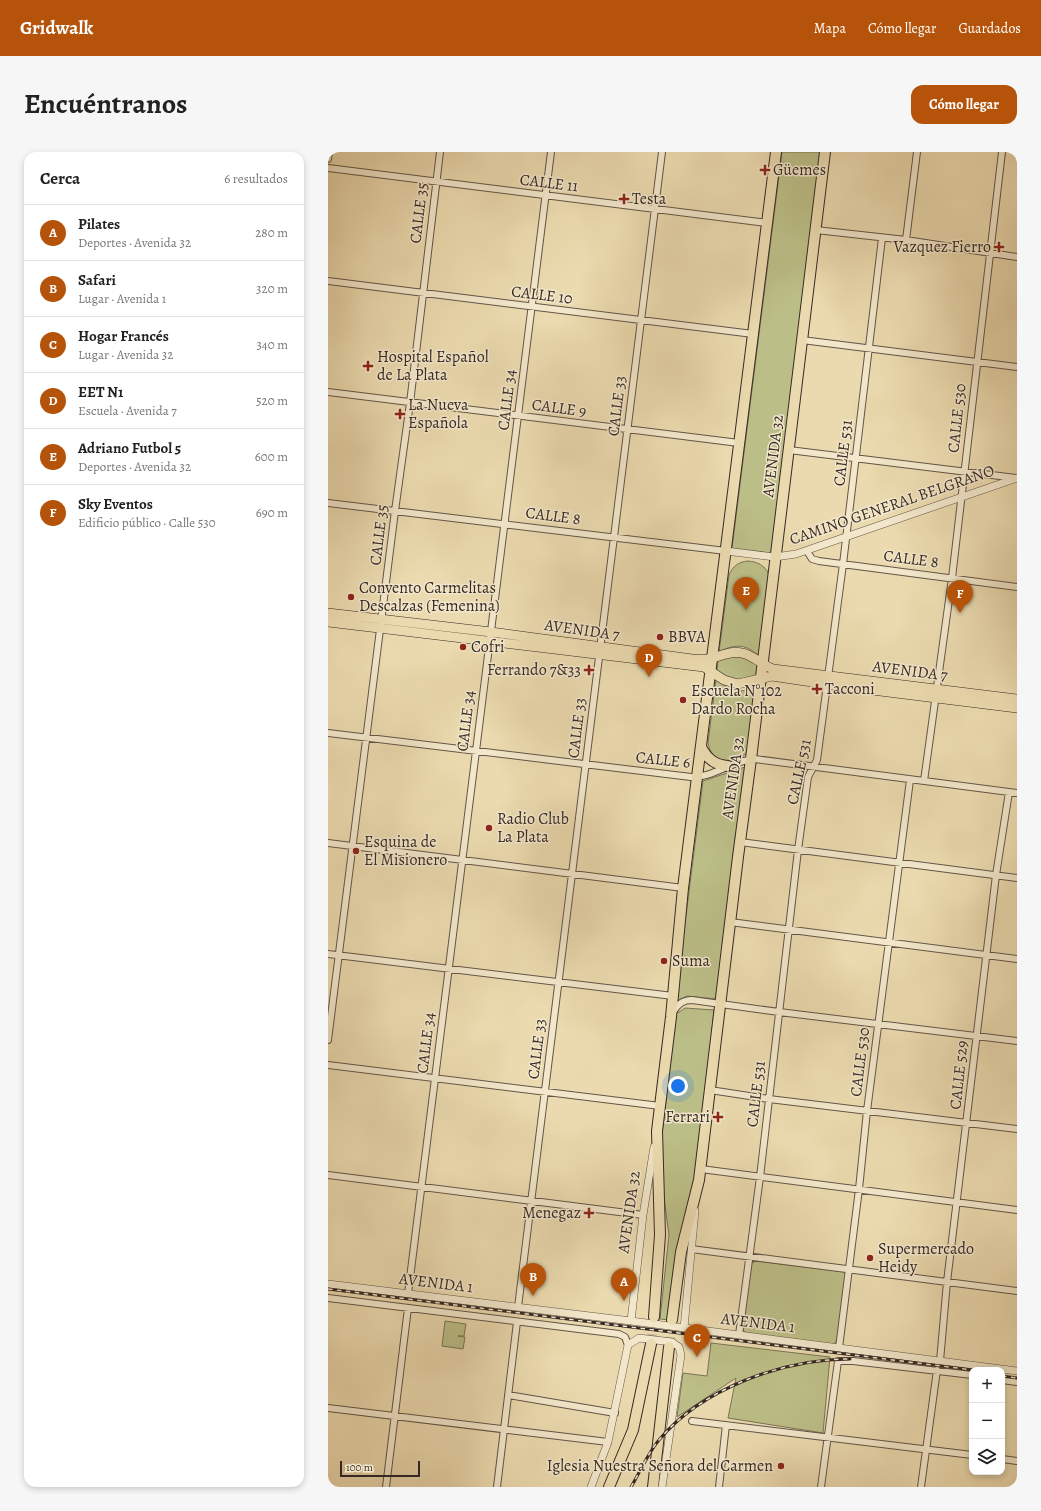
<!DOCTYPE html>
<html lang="es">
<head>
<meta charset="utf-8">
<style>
	body { margin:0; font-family:Alegreya,serif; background:#f6f6f6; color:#222 }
	.controls { position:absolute; right:12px; bottom:12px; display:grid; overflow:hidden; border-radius:8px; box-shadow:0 2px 6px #0003 }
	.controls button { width:36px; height:36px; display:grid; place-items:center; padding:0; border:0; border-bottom:1px solid #e0e0e0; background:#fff; color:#222; font:20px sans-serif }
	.scale { position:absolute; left:12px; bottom:10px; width:80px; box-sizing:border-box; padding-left:4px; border:2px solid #362924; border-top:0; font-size:11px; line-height:14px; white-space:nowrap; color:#362924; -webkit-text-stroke:3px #f2e7cb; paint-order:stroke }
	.you { position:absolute; left:350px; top:934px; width:14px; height:14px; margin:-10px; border:3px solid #fff; border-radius:50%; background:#1a73e8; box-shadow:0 0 0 6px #1a73e833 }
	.badge { display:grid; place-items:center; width:26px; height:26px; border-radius:50%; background:#b45309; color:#fff; font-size:13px; font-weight:700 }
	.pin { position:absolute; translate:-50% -33px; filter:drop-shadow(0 1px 2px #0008) }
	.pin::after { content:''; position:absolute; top:21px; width:14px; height:12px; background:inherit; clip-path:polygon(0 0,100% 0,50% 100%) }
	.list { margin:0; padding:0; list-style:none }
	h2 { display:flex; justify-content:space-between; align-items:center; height:52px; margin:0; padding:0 16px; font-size:17px }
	h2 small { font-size:13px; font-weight:400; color:#767676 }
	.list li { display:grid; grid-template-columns:26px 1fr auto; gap:12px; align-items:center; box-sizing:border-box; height:56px; padding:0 16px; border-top:1px solid #e0e0e0 }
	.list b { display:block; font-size:15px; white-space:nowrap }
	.list p { margin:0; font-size:13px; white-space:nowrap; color:#767676 }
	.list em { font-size:13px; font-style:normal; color:#767676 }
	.icon { flex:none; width:22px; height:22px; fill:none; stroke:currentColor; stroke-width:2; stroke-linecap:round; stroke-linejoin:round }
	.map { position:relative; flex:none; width:689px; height:1335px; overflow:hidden; border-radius:12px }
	header { display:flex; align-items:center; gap:24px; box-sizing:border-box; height:56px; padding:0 20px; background:#b45309; color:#fff }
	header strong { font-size:19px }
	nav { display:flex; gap:22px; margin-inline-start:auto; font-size:14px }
	.intro { display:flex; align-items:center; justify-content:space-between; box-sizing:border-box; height:96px; padding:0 24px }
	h1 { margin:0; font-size:28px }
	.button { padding:10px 18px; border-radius:12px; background:#b45309; color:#fff; font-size:14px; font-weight:700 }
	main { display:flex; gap:24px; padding:0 24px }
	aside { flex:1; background:#fff; border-radius:12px; box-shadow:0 2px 6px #0003 }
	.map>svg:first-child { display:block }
	.green { fill:#bcbe87; stroke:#797456 }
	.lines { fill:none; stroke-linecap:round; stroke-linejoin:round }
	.trunk-tunnel { stroke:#c7b793; stroke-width:10; stroke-dasharray:10 5; stroke-linecap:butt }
	.minor-casing { stroke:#635547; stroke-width:8 }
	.tertiary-casing { stroke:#635547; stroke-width:8 }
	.primary-casing { stroke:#362924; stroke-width:10 }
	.trunk-casing { stroke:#362924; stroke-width:12 }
	.minor { stroke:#f2e7cb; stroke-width:6 }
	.tertiary { stroke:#f2e7cb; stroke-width:7 }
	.primary { stroke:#ebdaaf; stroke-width:9 }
	.trunk { stroke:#ebdaaf; stroke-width:10 }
	.rail-casing { stroke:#362924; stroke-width:3 }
	.rail { stroke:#f2e7cb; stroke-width:1.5; stroke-dasharray:4.5; stroke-linecap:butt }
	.poi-dot { fill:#8f2418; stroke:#f2e7cb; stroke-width:1.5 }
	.labels { text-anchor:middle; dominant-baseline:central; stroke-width:3; stroke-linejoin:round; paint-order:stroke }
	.poi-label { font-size:16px; fill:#362924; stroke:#f2e7cb; text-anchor:start }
	.street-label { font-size:16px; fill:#362924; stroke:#f2e7cb }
</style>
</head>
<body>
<header>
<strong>Gridwalk</strong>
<nav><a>Mapa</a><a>Cómo llegar</a><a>Guardados</a></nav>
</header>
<div class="intro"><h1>Encuéntranos</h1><a class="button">Cómo llegar</a></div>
<main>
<aside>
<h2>Cerca<small>6 resultados</small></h2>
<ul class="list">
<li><span class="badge">A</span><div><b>Pilates</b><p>Deportes · Avenida 32</p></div><em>280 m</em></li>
<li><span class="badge">B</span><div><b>Safari</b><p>Lugar · Avenida 1</p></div><em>320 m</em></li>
<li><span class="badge">C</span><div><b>Hogar Francés</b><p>Lugar · Avenida 32</p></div><em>340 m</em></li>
<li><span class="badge">D</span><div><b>EET N1</b><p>Escuela · Avenida 7</p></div><em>520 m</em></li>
<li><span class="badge">E</span><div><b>Adriano Futbol 5</b><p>Deportes · Avenida 32</p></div><em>600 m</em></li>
<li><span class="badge">F</span><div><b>Sky Eventos</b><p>Edificio público · Calle 530</p></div><em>690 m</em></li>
</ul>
</aside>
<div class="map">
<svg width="689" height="1335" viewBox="0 0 689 1335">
	<rect width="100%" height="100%" fill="#ebdaaf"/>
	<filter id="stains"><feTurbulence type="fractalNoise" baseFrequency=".005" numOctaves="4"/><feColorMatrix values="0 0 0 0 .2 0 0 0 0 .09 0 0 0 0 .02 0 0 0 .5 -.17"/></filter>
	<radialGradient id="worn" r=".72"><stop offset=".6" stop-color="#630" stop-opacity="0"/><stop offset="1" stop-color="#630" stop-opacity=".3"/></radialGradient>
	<!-- green -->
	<path class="green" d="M454,0h40l-49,401 -40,-3 -1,-2z
		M420,409c10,1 16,4 21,13l-8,84c-14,-14 -25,-15 -42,-6l10,-77c4,-9 9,-13 19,-14z
		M397,503l25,2 7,9v9c-16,5 -27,9 -40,-5l1,-9z
		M388,527c14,12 23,16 41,7l-8,62c-9,21 -38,17 -41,-5z
		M417,615l-28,232 -30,-3 -12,6 28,-221z
		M357,856l29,2 -18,173 -26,137 -10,-1 9,-84 -10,-74 17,-147z
		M428,1109l89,11 2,2 -9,66 -6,5 -85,-11 -4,-4 7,-64 2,-3z
		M117,1169l21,3 -2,12h-6l7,1 -2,12 -21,-3z
		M383,1191l119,14 -7,76 -95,-15 8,-40 -59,39 6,-44 24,3z"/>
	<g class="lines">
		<!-- trunk-tunnel -->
		<path class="trunk-tunnel" d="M323,1192l3,-27
			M341,1195l3,-27"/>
		<!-- minor casing -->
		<g class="minor-casing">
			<path id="minor" d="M0,7l1,-7
				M0,16l439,55
				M488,78l90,10 111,17
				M578,88l11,-88
				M0,129l425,53
				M474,188l215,27
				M0,240l411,51
				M461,298l227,28
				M0,351l398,48
				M479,399l5,8 7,2 198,26
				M0,581l363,44c22,1 41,-17 64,-18l262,34
				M596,629l28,-203 50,-426
				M412,690l277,36
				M0,691l355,45
				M402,770l287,37
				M0,802l345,42
				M345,860c5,-8 10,-12 19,-12l87,12 238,29
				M0,888l67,-529 15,-108 30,-251
				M0,913l332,41
				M382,938l59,9 248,30
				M373,1017l316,41
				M0,1023l315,40
				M363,1097l326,42
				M80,1142l143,-1142
				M0,1146l291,36 6,3 3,8
				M190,1155l144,-1155
				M411,1183l21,-158 38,-327 10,-73 9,-17 26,-196 39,-326
				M511,1196l20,-159 8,-78 43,-331
				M612,1209l7,-79 49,-407 13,-83
				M674,1228l15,2
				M180,1243l107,18
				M0,1256l280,34
				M364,1269l280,34
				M674,1307l15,2
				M58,1335l22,-179
				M169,1335l20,-165
				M391,1335l7,-62
				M493,1335l17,-126h15l119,14
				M593,1335l16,-117"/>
		</g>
		<!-- tertiary casing -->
		<g class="tertiary-casing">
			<path id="tertiary" d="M398,399l49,6 21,-3 221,-76
				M0,1132l303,37 386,50
				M303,1169l12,-106 11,-68
				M356,1176l11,-117
				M263,1335l17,-45 20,-97 11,-7 33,4 7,5 2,8 -19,132"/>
		</g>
		<!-- primary casing -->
		<g class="primary-casing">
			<path id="primary" d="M0,461l163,19 201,27c5,0 11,1 16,0 12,-2 22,-9 34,-6 11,2 20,12 31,16l244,30
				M0,470l376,45 20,13 14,4 34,-8 60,9 185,23"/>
		</g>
		<!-- trunk casing -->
		<g class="trunk-casing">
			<path id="trunk" d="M373,595c6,12 14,18 27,19
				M326,1165l6,-82 -3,-104 3,-25 11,-89 12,-129 93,-736
				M344,1168l9,-68 18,-72 39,-323 13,-98 74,-607
				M281,1335l24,-57 18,-86
				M325,1335l16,-140"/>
		</g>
		<!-- minor -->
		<use href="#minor" class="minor"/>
		<!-- tertiary -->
		<use href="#tertiary" class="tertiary"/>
		<!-- primary -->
		<use href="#primary" class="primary"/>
		<!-- trunk -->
		<use href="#trunk" class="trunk"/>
		<!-- rail casing -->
		<g class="rail-casing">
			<path id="rail" d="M0,1137l645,81
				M674,1224l15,2
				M303,1335c9,-15 17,-34 28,-47 43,-52 125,-81 191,-81"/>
		</g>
		<!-- rail -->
		<use href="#rail" class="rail"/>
	</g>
	<!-- markers -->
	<g class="poi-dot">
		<path d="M435 12h4v4h4v4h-4v4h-4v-4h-4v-4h4z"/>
		<path d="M294 41h4v4h4v4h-4v4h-4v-4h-4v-4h4z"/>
		<path d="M669 89h4v4h4v4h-4v4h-4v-4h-4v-4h4z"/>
		<path d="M38 208h4v4h4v4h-4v4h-4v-4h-4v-4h4z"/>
		<path d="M70 256h4v4h4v4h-4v4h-4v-4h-4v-4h4z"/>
		<circle cx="23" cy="445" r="4"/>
		<circle cx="332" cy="485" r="4"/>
		<circle cx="135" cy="495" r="4"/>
		<path d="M259 512h4v4h4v4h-4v4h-4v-4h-4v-4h4z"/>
		<path d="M487 531h4v4h4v4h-4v4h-4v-4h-4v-4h4z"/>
		<circle cx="355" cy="548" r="4"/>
		<circle cx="161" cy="676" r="4"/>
		<circle cx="28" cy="699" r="4"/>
		<circle cx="336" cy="809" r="4"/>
		<path d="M388 959h4v4h4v4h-4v4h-4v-4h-4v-4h4z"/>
		<path d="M259 1055h4v4h4v4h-4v4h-4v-4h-4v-4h4z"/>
		<circle cx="542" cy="1106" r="4"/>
		<circle cx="453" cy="1314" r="4"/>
	</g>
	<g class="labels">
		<!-- poi labels -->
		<g class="poi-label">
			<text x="445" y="18">Güemes</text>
			<text x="304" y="47">Testa</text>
			<text x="663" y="95" text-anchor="end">Vazquez Fierro</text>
			<text x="49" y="205">Hospital Español<tspan x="49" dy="18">de La Plata</tspan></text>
			<text x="80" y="253">La Nueva<tspan x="80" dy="18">Española</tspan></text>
			<text x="31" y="436">Convento Carmelitas<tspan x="31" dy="18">Descalzas (Femenina)</tspan></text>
			<text x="340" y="485">BBVA</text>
			<text x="143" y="495">Cofri</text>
			<text x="253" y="518" text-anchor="end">Ferrando 7&amp;33</text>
			<text x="497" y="537">Tacconi</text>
			<text x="363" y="539">Escuela N°102<tspan x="363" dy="18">Dardo Rocha</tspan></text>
			<text x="169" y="667">Radio Club<tspan x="169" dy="18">La Plata</tspan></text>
			<text x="36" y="690">Esquina de<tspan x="36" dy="18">El Misionero</tspan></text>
			<text x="344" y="809">Suma</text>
			<text x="382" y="965" text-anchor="end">Ferrari</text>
			<text x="253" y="1061" text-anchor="end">Menegaz</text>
			<text x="550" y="1097">Supermercado<tspan x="550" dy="18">Heidy</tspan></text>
			<text x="445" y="1314" text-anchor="end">Iglesia Nuestra Señora del Carmen</text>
		</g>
		<!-- street labels -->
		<g class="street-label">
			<text transform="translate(221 31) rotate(7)">CALLE 11</text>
			<text transform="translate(91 61) rotate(-83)">CALLE 35</text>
			<text transform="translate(214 143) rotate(7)">CALLE 10</text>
			<text transform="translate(179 248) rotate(-83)">CALLE 34</text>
			<text transform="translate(289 254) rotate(-83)">CALLE 33</text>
			<text transform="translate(231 256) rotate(7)">CALLE 9</text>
			<text transform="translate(629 266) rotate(-84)">CALLE 530</text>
			<text transform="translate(515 301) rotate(-83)">CALLE 531</text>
			<text transform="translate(445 304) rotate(-83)">AVENIDA 32</text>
			<text transform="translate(564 353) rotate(-19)">CAMINO GENERAL BELGRANO</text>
			<text transform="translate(225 364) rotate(7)">CALLE 8</text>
			<text transform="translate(51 383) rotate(-83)">CALLE 35</text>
			<text transform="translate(583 407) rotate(7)">CALLE 8</text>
			<text transform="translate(254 478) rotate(8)">AVENIDA 7</text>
			<text transform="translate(582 519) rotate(7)">AVENIDA 7</text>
			<text transform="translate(138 569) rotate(-83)">CALLE 34</text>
			<text transform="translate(249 576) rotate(-83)">CALLE 33</text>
			<text transform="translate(335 608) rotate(6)">CALLE 6</text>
			<text transform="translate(471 620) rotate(-78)">CALLE 531</text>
			<text transform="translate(405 626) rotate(-82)">AVENIDA 32</text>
			<text transform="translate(98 891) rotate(-83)">CALLE 34</text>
			<text transform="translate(209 897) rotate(-83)">CALLE 33</text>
			<text transform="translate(532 910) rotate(-83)">CALLE 530</text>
			<text transform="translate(631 923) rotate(-84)">CALLE 529</text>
			<text transform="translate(428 942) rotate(-83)">CALLE 531</text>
			<text transform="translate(301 1060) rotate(-82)">AVENIDA 32</text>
			<text transform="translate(108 1131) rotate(7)">AVENIDA 1</text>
			<text transform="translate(430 1171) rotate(7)">AVENIDA 1</text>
		</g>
	</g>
	<rect width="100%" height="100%" filter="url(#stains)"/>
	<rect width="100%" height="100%" fill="url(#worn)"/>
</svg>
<div class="controls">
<button>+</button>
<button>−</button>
<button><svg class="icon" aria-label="layers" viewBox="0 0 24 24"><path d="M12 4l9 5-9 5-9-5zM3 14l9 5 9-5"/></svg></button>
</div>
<div class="scale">100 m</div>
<div class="you"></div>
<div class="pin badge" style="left:296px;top:1149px">A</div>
<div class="pin badge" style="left:205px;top:1144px">B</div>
<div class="pin badge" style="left:369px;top:1205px">C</div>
<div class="pin badge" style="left:321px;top:525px">D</div>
<div class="pin badge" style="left:418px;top:458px">E</div>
<div class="pin badge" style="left:632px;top:461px">F</div>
</div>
</main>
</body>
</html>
